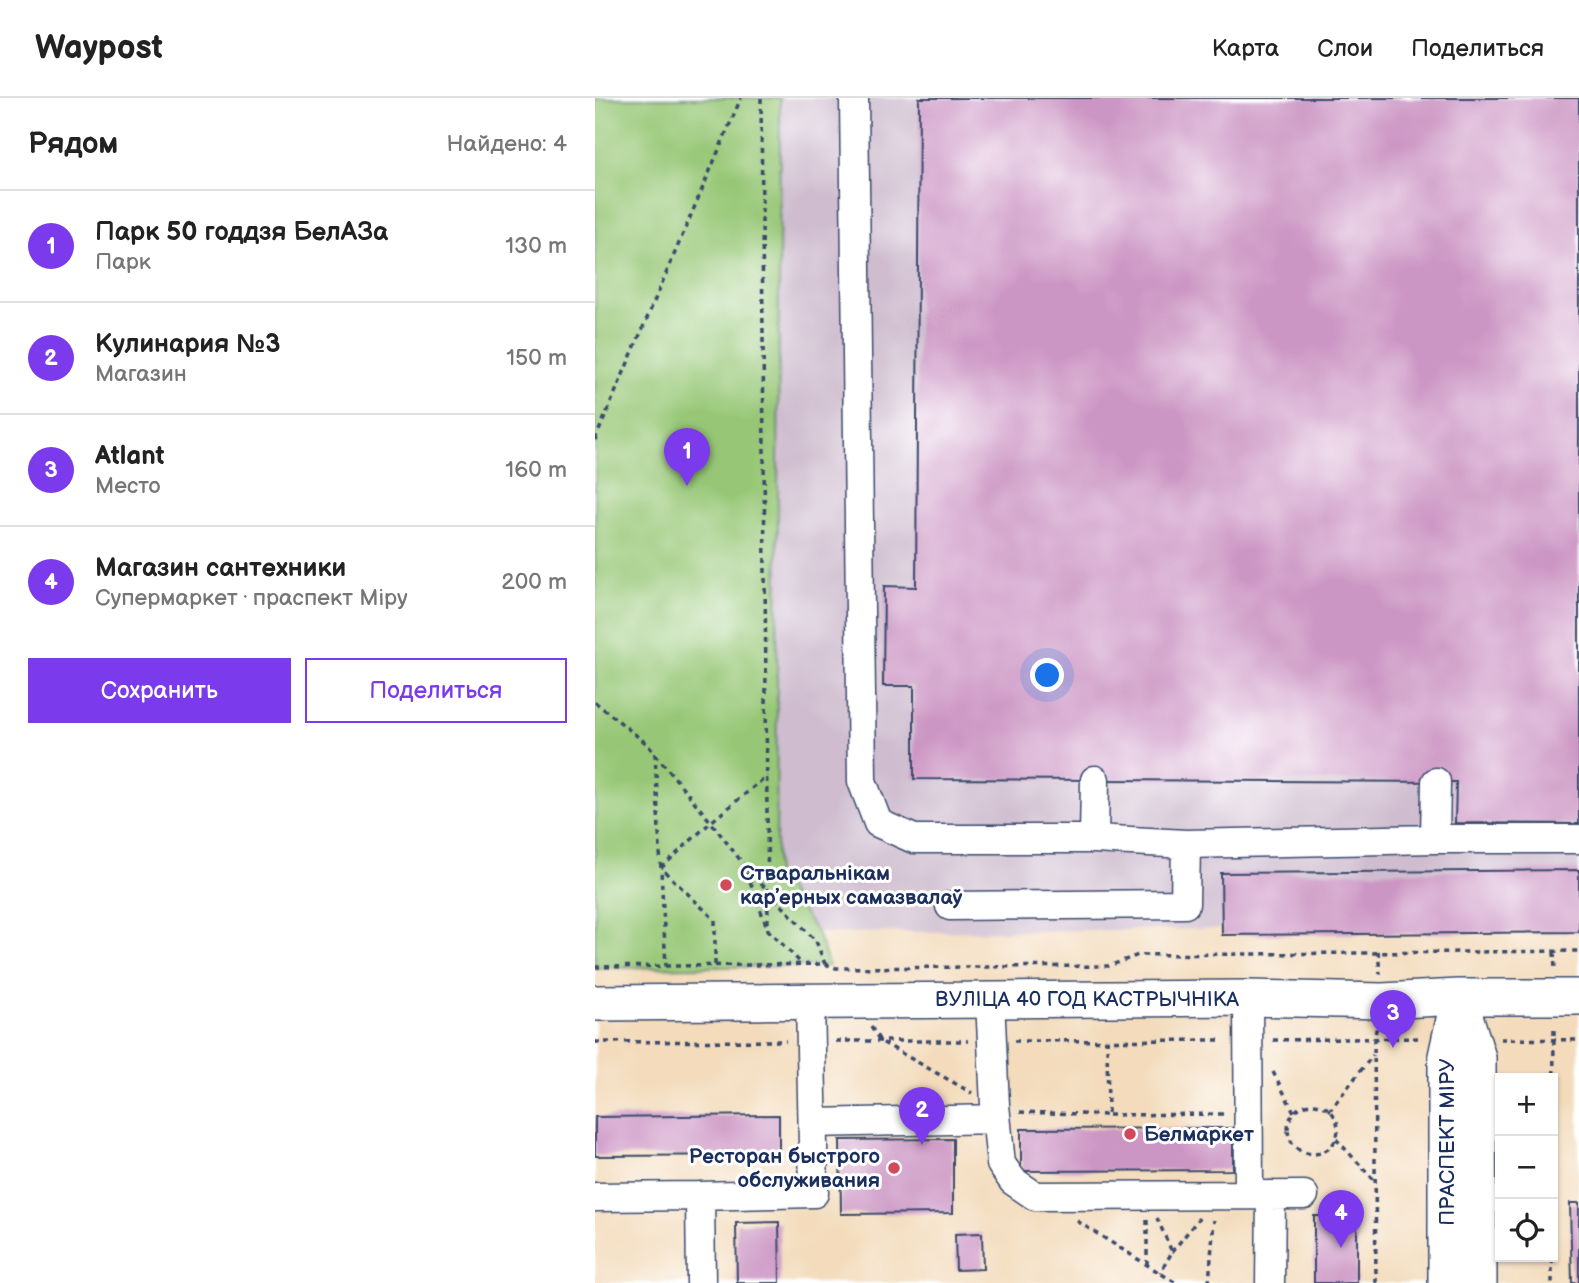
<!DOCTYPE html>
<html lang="ru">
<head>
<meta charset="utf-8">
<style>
	body { margin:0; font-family:"Balsamiq Sans",sans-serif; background:#f6f6f6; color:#222 }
	.controls { position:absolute; right:21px; bottom:21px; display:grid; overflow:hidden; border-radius:0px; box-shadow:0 2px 5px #0004 }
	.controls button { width:63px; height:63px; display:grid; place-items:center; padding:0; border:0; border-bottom:2px solid #e0e0e0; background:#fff; color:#222; font:35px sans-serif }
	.you { position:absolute; left:453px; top:578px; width:24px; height:24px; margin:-18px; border:5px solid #fff; border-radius:50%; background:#1a73e8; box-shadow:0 0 0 10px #1a73e833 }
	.badge { display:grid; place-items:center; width:46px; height:46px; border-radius:50%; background:#7c3aed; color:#fff; font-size:23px; font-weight:700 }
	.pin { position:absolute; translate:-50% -58px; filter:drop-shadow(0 2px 4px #0008) }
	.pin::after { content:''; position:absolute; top:37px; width:24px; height:21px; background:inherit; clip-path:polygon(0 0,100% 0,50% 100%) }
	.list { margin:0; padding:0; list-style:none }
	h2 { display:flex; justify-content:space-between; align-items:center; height:91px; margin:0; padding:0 28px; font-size:30px }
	h2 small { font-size:23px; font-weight:400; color:#767676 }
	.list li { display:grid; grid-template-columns:46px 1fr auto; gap:21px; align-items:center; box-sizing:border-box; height:112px; padding:0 28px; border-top:2px solid #e0e0e0 }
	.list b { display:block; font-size:26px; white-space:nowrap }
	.list p { margin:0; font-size:23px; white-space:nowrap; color:#767676 }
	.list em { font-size:23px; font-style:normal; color:#767676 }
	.actions { display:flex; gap:14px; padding:21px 28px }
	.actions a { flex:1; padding:16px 0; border:2px solid #7c3aed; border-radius:0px; text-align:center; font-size:24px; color:#7c3aed }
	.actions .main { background:#7c3aed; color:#fff }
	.icon { flex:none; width:38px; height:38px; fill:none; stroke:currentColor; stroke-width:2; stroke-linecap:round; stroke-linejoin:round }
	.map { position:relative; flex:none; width:984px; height:1185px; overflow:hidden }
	header { display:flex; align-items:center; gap:42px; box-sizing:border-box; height:98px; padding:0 35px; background:#fff; border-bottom:2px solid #e0e0e0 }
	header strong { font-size:33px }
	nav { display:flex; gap:38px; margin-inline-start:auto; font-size:24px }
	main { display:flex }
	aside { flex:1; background:#fff }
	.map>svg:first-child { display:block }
	.industrial { fill:#cfbdcf }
	.green { fill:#97c776; stroke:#597b6a; stroke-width:2 }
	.building { fill:#cc96c4 }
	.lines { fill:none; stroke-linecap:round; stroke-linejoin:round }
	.minor-casing { stroke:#3b496c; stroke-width:31 }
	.major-casing { stroke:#3b496c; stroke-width:38 }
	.path { stroke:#3b496c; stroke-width:3.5; stroke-dasharray:5 5; stroke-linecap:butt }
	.minor { stroke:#fff; stroke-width:28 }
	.major { stroke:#fff; stroke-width:35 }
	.poi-dot { fill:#d1495b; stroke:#fff; stroke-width:2.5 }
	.labels { text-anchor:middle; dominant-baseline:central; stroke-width:6; stroke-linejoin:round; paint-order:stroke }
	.poi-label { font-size:21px; font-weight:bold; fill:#1b2f5e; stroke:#fff; text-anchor:start }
	.street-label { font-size:21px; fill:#1b2f5e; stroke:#fff }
</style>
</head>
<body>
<header>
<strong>Waypost</strong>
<nav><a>Карта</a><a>Слои</a><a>Поделиться</a></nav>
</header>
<main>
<aside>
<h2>Рядом<small>Найдено: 4</small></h2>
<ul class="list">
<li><span class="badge">1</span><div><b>Парк 50 годдзя БелАЗа</b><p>Парк</p></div><em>130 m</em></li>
<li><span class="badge">2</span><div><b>Кулинария №3</b><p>Магазин</p></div><em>150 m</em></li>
<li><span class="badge">3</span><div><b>Atlant</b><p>Место</p></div><em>160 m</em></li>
<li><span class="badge">4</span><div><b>Магазин сантехники</b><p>Супермаркет · праспект Міру</p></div><em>200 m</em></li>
</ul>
<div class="actions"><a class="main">Сохранить</a><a>Поделиться</a></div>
</aside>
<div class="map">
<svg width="984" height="1185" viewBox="0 0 984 1185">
	<rect width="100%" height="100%" fill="#fff"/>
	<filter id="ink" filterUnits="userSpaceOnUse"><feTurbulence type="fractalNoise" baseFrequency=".0143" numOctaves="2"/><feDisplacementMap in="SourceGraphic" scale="14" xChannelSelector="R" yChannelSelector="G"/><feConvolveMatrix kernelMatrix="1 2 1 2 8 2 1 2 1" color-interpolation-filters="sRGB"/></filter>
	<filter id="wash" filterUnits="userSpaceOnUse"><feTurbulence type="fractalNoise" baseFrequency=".00686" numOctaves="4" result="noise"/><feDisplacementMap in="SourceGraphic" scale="28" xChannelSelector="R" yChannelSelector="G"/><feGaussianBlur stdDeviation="1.57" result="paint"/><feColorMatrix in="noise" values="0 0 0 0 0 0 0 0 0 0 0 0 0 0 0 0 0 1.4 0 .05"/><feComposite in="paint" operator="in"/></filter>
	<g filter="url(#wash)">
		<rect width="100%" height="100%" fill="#f3dbbb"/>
		<!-- industrial -->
		<path class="industrial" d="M185,0h799v834l-358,-3 -404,4 -41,-59z"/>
		<!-- green -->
		<path class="green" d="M0,0h185l-4,775 41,60 12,33 -234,2z"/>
		<g id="blocks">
			<!-- building -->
			<path class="building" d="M324,0h660v726l-124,-1 1,-41 -542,-3v-93h-31l1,-100 32,1z
				M984,772v62l-357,3 -1,-62z
				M184,1017v40l-184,1v-39z
				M638,1030v42l-212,1v-42z
				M358,1041v74l-112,1 -1,-74z
				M975,1105h9v80h-7z
				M719,1118h43v67h-43z
				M184,1124l1,61h-43l-1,-60z
				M387,1135l1,36 -27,1 -1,-36z"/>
		</g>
	</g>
	<g filter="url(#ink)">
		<use href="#blocks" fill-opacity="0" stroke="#3b496c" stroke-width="2"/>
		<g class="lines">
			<!-- minor casing -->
			<g class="minor-casing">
				<path id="minor" d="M259,0l8,683 16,42 36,16h180l92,5 249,-5h144
					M499,741l1,-59
					M840,741l1,-57
					M355,808l235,-2 1,-60
					M653,900l1,197
					M395,902l5,105 6,59 12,17 22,15 269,-1
					M218,1025l183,-4
					M105,1098l114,-3 -4,-192
					M0,1099l105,-1 1,87
					M675,1185l1,-88"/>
			</g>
			<!-- major casing -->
			<g class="major-casing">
				<path id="major" d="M864,899l19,61 1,225
					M0,905l653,-5 134,3 77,-4h120
					M851,1185v-227l13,-59"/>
			</g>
			<!-- path -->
			<path class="path" d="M166,0l7,832
				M0,342l146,-342
				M0,604l52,42 64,78 33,43 24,65 34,34
				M60,655l11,214
				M152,771l69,72 9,23
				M783,853l2,23
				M959,854l1,17
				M120,867v-45l-54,-52 50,-46 56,-46
				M0,869l230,-3 11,4 273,-2 29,-11 441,-4
				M276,929l9,14 92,52
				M906,941l78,1
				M678,942l150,-2
				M241,943h132
				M419,943l209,-1
				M0,944l191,-1
				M678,974l21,40
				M693 1031a25 25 0 1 1 50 0a25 25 0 1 1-50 0Z
				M734,1013l44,-56
				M425,1014l88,3 -1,-74
				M513,1017l117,-1
				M741,1041l39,42
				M958,1107l1,-180
				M562,1120l15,34 -12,21
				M552,1122v45
				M482,1123l99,62
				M577,1154l27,-34
				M614,1185l5,-63
				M781,1185l-2,-244 3,-13
				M957,1185v-26"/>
			<!-- minor -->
			<use href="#minor" class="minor"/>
			<!-- major -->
			<use href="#major" class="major"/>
		</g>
	</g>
	<!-- markers -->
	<g class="poi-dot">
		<circle cx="131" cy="787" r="7"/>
		<circle cx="535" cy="1036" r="7"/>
		<circle cx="299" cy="1070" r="7"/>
	</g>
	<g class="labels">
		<!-- poi labels -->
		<g class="poi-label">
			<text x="145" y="775">Стваральнікам<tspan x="145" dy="24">карʼерных самазвалаў</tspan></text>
			<text x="549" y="1036">Белмаркет</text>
			<text x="285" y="1058" text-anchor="end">Ресторан быстрого<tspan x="285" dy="24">обслуживания</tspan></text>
		</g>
		<!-- street labels -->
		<g class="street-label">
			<text x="492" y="901">ВУЛІЦА 40 ГОД КАСТРЫЧНІКА</text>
			<text transform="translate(852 1044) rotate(-90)">ПРАСПЕКТ МІРУ</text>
		</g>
	</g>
</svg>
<div class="controls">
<button>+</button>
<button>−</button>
<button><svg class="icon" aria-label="locate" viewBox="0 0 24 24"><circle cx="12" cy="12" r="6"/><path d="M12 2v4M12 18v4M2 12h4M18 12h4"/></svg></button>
</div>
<div class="you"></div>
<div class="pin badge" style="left:92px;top:388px">1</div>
<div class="pin badge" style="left:327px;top:1047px">2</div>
<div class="pin badge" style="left:798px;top:950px">3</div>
<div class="pin badge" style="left:746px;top:1150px">4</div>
</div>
</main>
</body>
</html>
